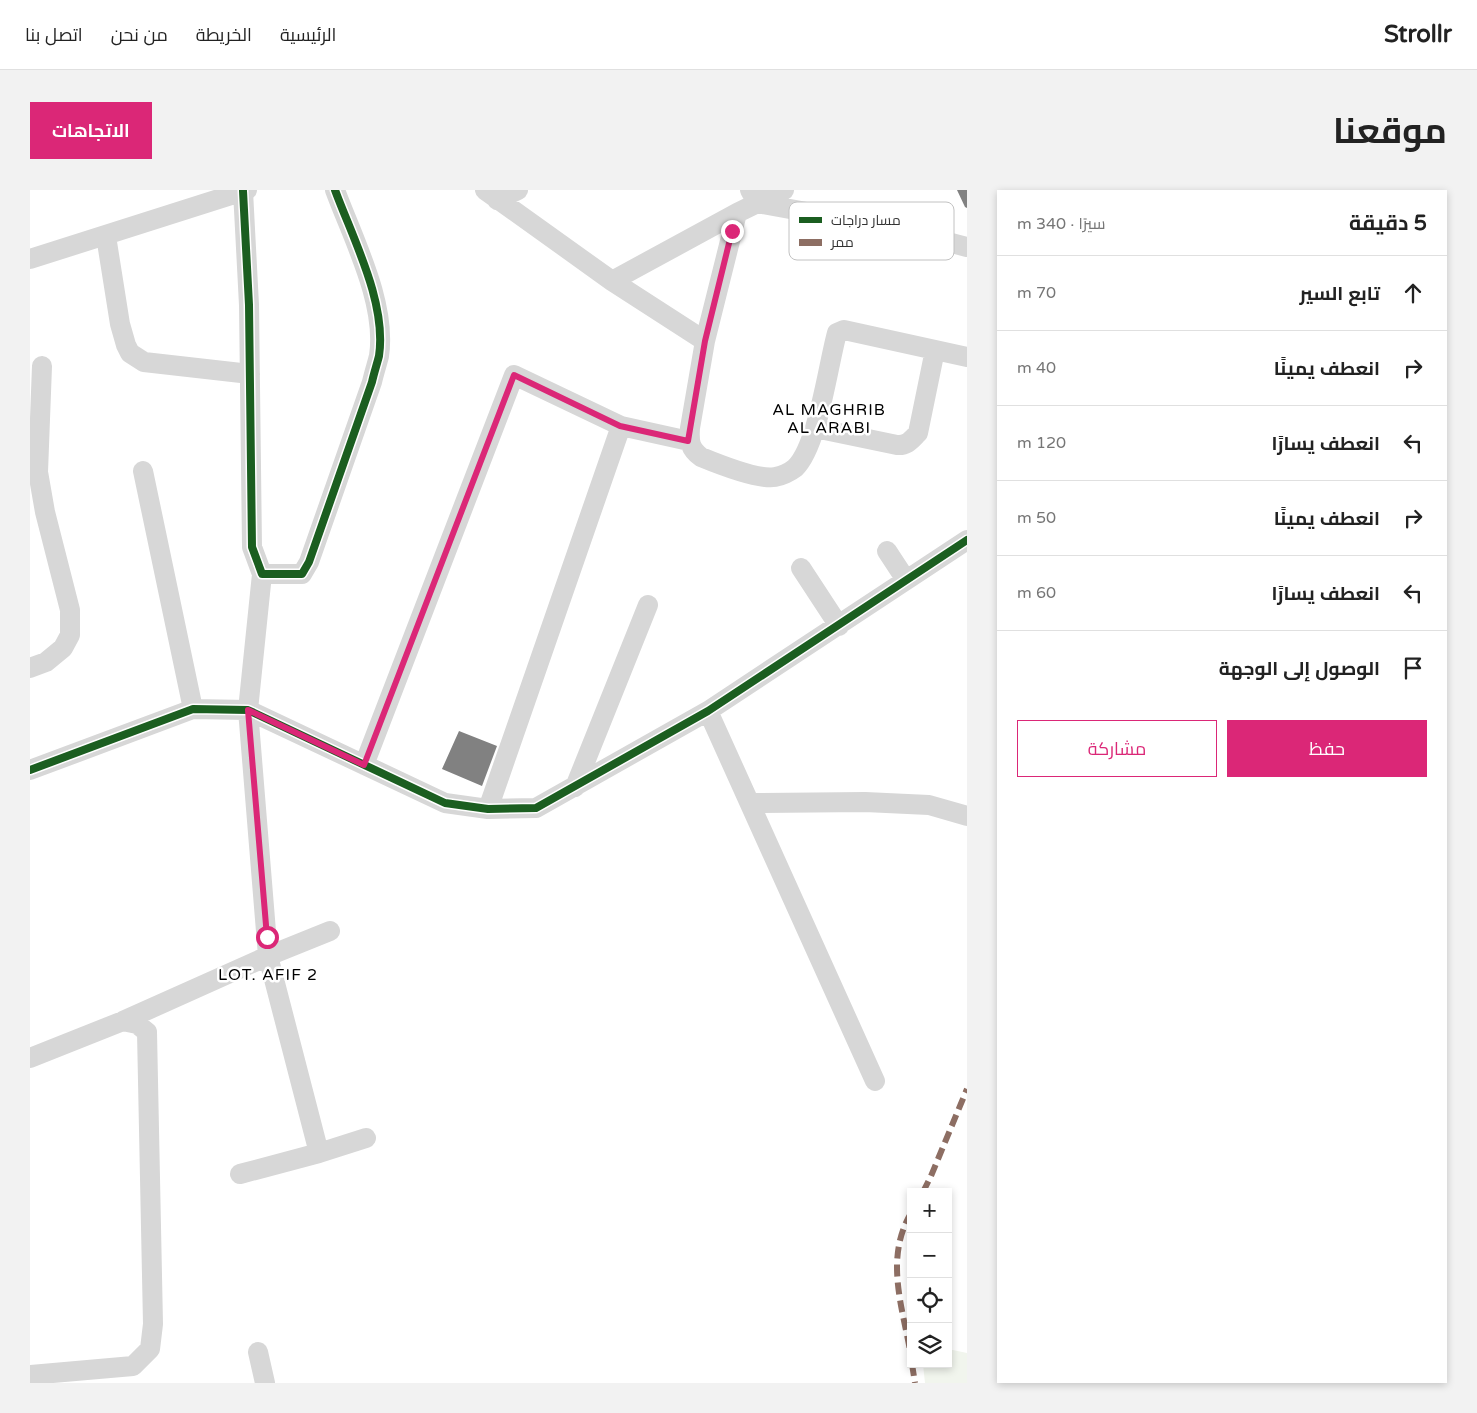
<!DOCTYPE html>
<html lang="ar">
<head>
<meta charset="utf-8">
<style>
	body { margin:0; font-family:"Varela Round",Cairo,sans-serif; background:#f2f2f2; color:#222; direction:rtl }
	.controls { position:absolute; right:15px; bottom:15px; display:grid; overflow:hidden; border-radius:0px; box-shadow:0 2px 8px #0003 }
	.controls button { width:45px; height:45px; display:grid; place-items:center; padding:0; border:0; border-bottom:1px solid #e0e0e0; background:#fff; color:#222; font:25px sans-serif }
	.stop { position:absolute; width:15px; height:15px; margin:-11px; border:4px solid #db2777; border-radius:50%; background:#fff }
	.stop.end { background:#db2777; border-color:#fff; box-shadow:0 1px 5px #0008 }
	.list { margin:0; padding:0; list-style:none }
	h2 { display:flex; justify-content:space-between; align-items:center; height:65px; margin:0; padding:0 20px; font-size:21px }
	h2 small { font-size:16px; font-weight:400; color:#767676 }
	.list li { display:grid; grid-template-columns:32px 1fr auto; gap:15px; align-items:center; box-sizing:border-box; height:75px; padding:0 20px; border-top:1px solid #e0e0e0 }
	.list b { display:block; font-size:19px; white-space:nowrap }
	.list em { font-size:16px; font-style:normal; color:#767676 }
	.actions { display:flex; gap:10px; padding:15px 20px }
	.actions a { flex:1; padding:11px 0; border:1px solid #db2777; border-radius:0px; text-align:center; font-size:18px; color:#db2777 }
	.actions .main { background:#db2777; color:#fff }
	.icon { flex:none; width:28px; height:28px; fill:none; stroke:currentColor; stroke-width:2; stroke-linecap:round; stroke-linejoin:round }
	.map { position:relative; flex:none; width:937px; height:1193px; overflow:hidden; direction:ltr; border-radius:0px }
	header { display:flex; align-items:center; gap:30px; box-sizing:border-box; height:70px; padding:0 25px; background:#fff; border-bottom:1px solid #e0e0e0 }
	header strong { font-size:24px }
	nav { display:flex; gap:28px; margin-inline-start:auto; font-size:18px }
	.intro { display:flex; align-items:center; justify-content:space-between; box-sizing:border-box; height:120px; padding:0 30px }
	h1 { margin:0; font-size:35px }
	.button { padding:12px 22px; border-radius:0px; background:#db2777; color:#fff; font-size:18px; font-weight:700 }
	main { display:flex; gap:30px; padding:0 30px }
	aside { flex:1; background:#fff; border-radius:0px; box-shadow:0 2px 8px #0003 }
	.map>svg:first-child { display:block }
	.green { fill:#f1f5ed }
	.building { fill:#818181 }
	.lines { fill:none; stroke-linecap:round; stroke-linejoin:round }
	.minor { stroke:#d7d7d7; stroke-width:20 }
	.quiet { stroke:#8d6e63; stroke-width:6; stroke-dasharray:12 6; stroke-linecap:butt }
	.cycleway-casing { stroke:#fff; stroke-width:11 }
	.cycleway { stroke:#1b5e20; stroke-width:8 }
	.route { stroke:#db2777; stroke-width:6 }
	.labels { text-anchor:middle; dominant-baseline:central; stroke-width:5; stroke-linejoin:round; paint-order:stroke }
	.quarter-label { font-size:16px; letter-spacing:1px; fill:#000; stroke:#fff }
	.key { fill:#fff; stroke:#c2c2c2; stroke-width:1 }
	.key-label { font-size:14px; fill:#333 }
</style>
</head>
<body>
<header>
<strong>Strollr</strong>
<nav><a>الرئيسية</a><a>الخريطة</a><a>من نحن</a><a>اتصل بنا</a></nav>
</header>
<div class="intro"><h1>موقعنا</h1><a class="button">الاتجاهات</a></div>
<main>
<aside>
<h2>5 دقيقة<small>سيرًا · 340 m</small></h2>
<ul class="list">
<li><svg class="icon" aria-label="ahead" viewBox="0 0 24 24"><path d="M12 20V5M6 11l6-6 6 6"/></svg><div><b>تابع السير</b></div><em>70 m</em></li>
<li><svg class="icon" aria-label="right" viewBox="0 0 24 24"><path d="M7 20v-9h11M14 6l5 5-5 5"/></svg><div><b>انعطف يمينًا</b></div><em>40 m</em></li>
<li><svg class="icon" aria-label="left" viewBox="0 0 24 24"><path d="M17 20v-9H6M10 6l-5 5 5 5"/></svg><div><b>انعطف يسارًا</b></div><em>120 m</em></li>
<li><svg class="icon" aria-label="right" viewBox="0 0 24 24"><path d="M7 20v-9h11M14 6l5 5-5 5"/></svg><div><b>انعطف يمينًا</b></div><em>50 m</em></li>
<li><svg class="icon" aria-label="left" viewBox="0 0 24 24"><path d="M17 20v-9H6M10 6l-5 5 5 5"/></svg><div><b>انعطف يسارًا</b></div><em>60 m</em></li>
<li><svg class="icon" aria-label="arrive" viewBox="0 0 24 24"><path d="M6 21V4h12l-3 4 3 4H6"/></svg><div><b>الوصول إلى الوجهة</b></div></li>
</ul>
<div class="actions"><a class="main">حفظ</a><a>مشاركة</a></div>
</aside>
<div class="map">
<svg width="937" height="1193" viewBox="0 0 937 1193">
	<rect width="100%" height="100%" fill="#fff"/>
	<!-- green -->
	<path class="green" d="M918,1159l19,4v30h-42l-2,-19h25z"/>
	<!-- building -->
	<path class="building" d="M927,0h10v18l-2,-1z
		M429,541l38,15 -15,40 -40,-17z"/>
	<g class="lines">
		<!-- minor -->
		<path class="minor" d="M455,0l127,91 93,60
			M720,0l7,13 137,25 73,19
			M213,1l6,114 3,242 10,27h40l7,-12 63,-180c2,-9 5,-18 7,-26 8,-53 -26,-117 -44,-166
			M467,10l21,-10
			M707,23l-32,128 -15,87c-1,14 0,21 11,29 17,7 57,23 74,20 6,-1 15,-5 20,-9 23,-22 33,-103 42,-135l7,-3 123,27
			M76,46l14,88 6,21 4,8 14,9 106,12
			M0,69l217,-69
			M582,91l125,-68 47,-23
			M785,238l82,17c10,1 14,-5 21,-12l17,-83
			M113,281l50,238
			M857,361l19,29
			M771,378l38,58
			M232,384l-14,136 20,246 51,197
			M0,478l16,-6 17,-14 7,-13v-25l-25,-98 -7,-40 4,-106
			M678,521l167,370
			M334,575l150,-390 107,51 68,15
			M0,580l163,-61 55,1 197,93 43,6 48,-1 172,-97 259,-171
			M545,597l73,-182
			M720,613l115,-1 64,3 38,11
			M458,619l133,-383
			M93,831l145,-65 62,-25
			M0,868l93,-37 14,3 10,8 6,292 -3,25 -17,17 -103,9
			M210,984l79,-21 47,-15
			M228,1162l7,31"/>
		<!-- quiet -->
		<path class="quiet" d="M893,1002l8,-16 36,-87
			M881,1023c-27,46 -8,95 0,143
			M882,1174l3,19"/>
		<!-- cycleway casing -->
		<g class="cycleway-casing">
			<path id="cycleway" d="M213,1l6,114 3,242 10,27h40l7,-12 63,-180c2,-9 5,-18 7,-26 8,-53 -26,-117 -44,-166
				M0,580l163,-61 55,1 197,93 43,6 48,-1 172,-97 259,-171"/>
		</g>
		<!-- cycleway -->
		<use href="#cycleway" class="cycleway"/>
	</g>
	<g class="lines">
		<!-- route -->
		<path class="route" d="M237,747l-19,-227 116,55 150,-390 106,51 68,15 17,-100 27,-110"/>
	</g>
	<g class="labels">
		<!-- quarter labels -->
		<g class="quarter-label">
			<text x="799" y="220">AL MAGHRIB<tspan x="799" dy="18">AL ARABI</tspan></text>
			<text x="238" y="785">LOT. AFIF 2</text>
		</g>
	</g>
	<!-- legend -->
	<rect x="759" y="12" width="165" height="58" rx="8" class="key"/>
	<rect x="769" y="27" width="23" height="6" fill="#1b5e20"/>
	<rect x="769" y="49" width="23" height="7" fill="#8d6e63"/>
	<g class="key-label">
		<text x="801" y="35">مسار دراجات</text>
		<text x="801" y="57">ممر</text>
	</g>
</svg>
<div class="controls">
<button>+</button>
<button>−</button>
<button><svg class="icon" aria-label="locate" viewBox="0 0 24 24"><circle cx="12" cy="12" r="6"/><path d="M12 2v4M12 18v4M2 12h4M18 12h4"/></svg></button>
<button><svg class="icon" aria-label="layers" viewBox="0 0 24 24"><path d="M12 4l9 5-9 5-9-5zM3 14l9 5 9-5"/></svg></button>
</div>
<div class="stop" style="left:237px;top:747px"></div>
<div class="stop end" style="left:702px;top:41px"></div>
</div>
</main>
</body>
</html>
